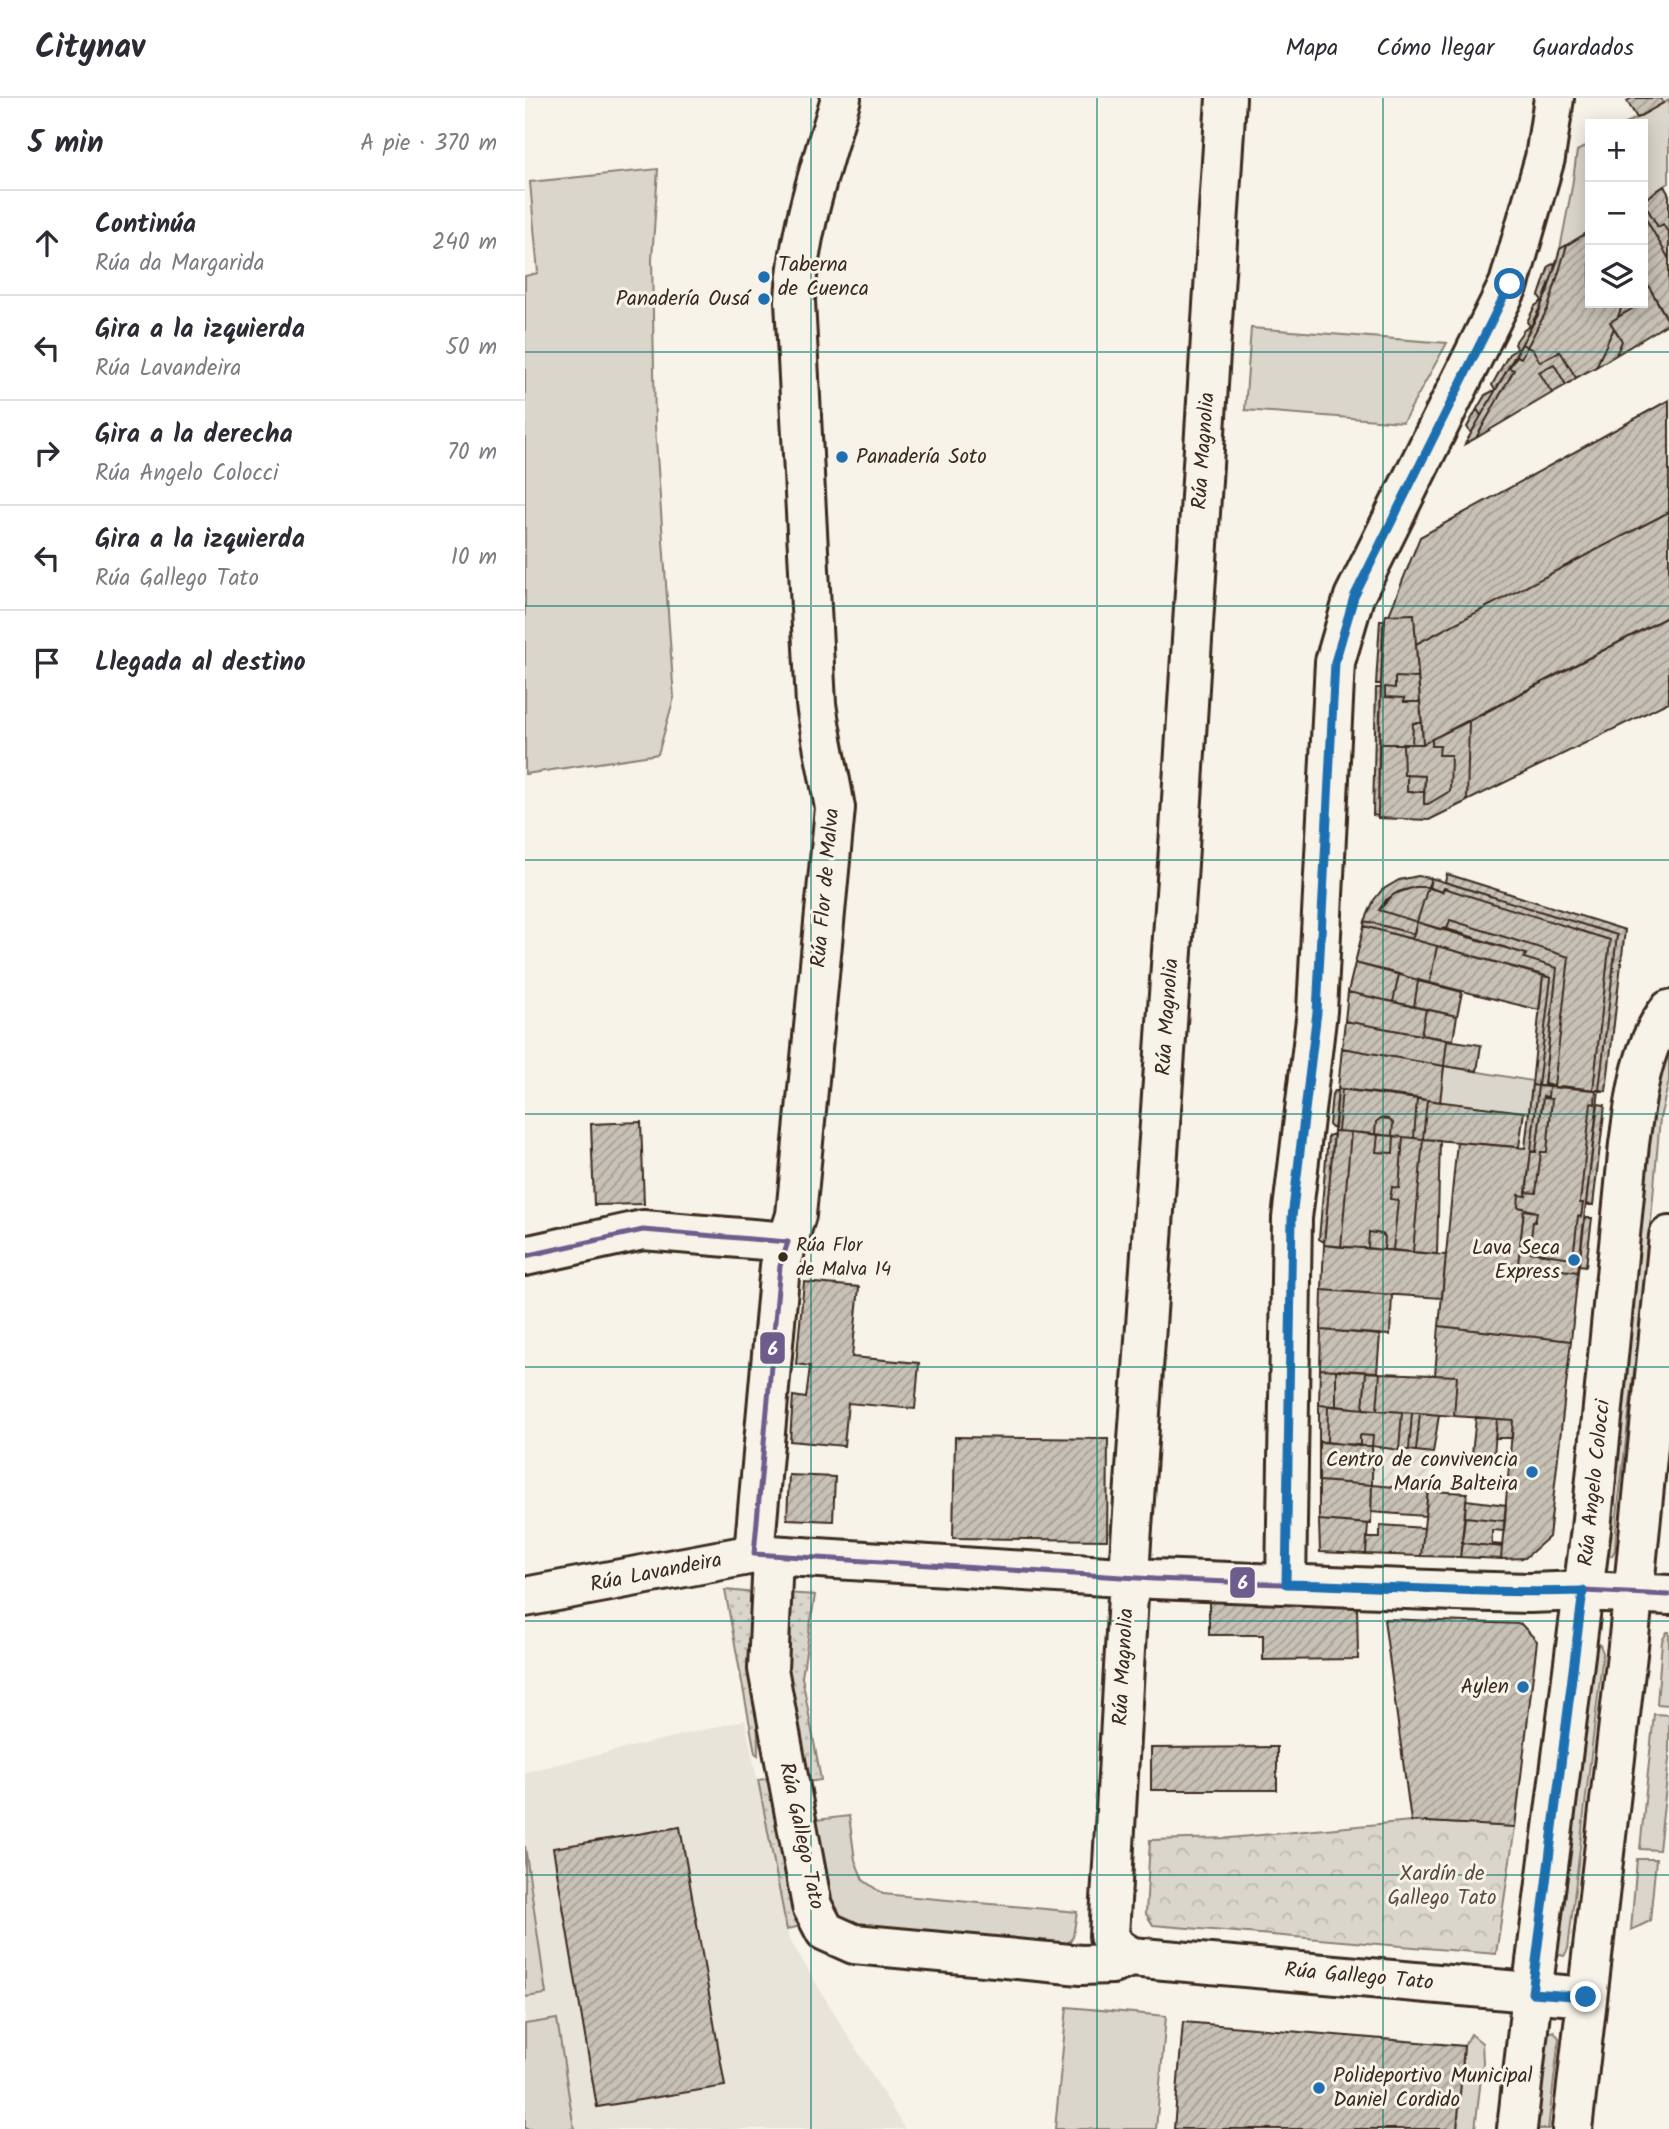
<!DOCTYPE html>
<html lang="es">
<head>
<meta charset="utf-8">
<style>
	body { margin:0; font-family:Kalam,sans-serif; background:#f7f7f7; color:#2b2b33 }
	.controls { position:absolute; right:21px; top:21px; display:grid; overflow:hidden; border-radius:0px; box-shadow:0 4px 18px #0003 }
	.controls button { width:63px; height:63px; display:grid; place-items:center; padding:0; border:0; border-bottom:2px solid #e1e1e2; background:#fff; color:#2b2b33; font:35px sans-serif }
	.stop { position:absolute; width:21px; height:21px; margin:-16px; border:5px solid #1f6fb2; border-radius:50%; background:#fff }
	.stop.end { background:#1f6fb2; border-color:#fff; box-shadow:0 2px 7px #0008 }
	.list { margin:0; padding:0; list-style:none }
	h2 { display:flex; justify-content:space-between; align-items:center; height:91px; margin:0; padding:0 28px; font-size:30px }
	h2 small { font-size:23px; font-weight:400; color:#7c7c81 }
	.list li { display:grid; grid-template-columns:46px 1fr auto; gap:21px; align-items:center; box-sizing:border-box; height:105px; padding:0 28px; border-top:2px solid #e1e1e2 }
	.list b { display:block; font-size:26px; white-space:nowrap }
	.list p { margin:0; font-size:23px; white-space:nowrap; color:#7c7c81 }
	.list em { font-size:23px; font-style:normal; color:#7c7c81 }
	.icon { flex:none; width:38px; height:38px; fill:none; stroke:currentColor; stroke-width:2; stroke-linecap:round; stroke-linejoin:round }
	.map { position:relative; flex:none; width:1144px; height:2031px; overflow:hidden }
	header { display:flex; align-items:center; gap:42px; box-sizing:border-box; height:98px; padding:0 35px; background:#fff; border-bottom:2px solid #e1e1e2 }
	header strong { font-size:33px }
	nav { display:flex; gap:38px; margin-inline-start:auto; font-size:24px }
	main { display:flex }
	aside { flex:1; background:#fff }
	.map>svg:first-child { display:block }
	.built { fill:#e9e4d9 }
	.industrial { fill:url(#industrial-furrows) }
	.grass { fill:#dbd6cb; stroke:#8b8074; stroke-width:2 }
	.park { fill:url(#park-crowns); stroke:#8b8074; stroke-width:2 }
	.garden { fill:url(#garden-dots); stroke:#8b8074; stroke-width:2 }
	.building { fill:url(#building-hatch); stroke:#3b2a1e; stroke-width:2 }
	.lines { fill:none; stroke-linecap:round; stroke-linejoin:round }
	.minor-casing { stroke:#3b2a1e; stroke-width:44 }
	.minor { stroke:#f7f3e8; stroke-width:38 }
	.bus-1-casing { stroke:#f7f3e8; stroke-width:10 }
	.bus-1 { stroke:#6d5c8c; stroke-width:5 }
	.route { stroke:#1f6fb2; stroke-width:9 }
	.grid { fill:none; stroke:#0f766e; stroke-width:2; stroke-opacity:0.55 }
	.poi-dot { fill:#1f6fb2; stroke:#f7f3e8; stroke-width:2.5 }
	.bus-dot { fill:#3b2a1e; stroke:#f7f3e8; stroke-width:2.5 }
	.labels { text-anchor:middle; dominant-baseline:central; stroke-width:6; stroke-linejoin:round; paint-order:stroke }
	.bus-label { font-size:19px; fill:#3b2a1e; stroke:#f7f3e8; text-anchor:start }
	.poi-label { font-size:21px; fill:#3b2a1e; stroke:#f7f3e8; text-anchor:end }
	.street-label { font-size:21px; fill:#3b2a1e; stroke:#f7f3e8 }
	.park-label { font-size:21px; fill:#5b4c41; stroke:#f7f3e8 }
	.line-badge { stroke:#f7f3e8; stroke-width:2.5 }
	.badge-label { font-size:19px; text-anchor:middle; font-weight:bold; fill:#fff }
</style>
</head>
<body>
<header>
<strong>Citynav</strong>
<nav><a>Mapa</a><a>Cómo llegar</a><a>Guardados</a></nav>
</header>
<main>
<aside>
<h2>5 min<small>A pie · 370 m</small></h2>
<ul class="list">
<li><svg class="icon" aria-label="ahead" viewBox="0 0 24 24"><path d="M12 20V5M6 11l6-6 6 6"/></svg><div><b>Continúa</b><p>Rúa da Margarida</p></div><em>240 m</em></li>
<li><svg class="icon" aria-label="left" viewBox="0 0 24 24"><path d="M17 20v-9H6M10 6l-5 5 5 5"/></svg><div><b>Gira a la izquierda</b><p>Rúa Lavandeira</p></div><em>50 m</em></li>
<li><svg class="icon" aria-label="right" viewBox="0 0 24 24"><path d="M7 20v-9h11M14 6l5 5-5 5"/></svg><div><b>Gira a la derecha</b><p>Rúa Angelo Colocci</p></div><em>70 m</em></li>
<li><svg class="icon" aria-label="left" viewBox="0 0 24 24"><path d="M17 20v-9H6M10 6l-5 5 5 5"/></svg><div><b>Gira a la izquierda</b><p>Rúa Gallego Tato</p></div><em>10 m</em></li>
<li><svg class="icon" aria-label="arrive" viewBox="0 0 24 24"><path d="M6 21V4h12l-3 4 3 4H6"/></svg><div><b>Llegada al destino</b></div></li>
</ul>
</aside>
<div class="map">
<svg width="1144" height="2031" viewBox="0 0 1144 2031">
	<defs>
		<pattern id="industrial-furrows" width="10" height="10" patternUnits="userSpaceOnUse" patternTransform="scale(1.75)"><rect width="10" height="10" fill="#e9e4d9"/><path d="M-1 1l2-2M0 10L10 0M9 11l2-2" fill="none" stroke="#c9c4ba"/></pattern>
		<pattern id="park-crowns" width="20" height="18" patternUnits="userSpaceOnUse" patternTransform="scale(1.75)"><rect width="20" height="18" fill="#dbd6cb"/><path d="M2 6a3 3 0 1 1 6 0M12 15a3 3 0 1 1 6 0" fill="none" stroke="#bdb8ae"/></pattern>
		<pattern id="garden-dots" width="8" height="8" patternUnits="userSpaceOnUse" patternTransform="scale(1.75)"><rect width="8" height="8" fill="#dbd6cb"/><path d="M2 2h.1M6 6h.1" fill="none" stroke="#bdb8ae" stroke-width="1.8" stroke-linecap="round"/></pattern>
		<pattern id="building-hatch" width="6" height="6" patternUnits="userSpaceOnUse" patternTransform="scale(1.75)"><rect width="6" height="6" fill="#c8c1b6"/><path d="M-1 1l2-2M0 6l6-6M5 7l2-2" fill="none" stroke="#a49d93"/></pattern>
	</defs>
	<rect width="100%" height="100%" fill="#f7f3e8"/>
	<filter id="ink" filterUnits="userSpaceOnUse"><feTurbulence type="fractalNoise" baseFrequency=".0143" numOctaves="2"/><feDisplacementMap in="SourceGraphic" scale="14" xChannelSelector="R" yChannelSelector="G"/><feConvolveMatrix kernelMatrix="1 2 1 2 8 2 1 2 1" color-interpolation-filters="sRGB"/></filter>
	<g filter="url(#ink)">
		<!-- built -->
		<path class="built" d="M220,1622l44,219 116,190h-380v-357z"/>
		<!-- industrial -->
		<path class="industrial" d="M794,1344l114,11 -5,37 -109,-9z"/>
		<!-- grass -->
		<path class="grass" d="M1144,2v83l-26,16v-75h-18z
			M1065,46v87l-30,18 12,-62 5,-36z
			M133,71l-6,91 3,166 19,272 -16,56 -133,20v-498l13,-3 -8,-91z
			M726,230l196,15 -44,79 -158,-12z
			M1144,949v34l-9,37 -11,125 -32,273 -2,34 -3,6 -5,-2 45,-453 10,-40z
			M919,968l88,15 -3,32 -89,-11z
			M1142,1534h2v73l-12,-1 5,-63z
			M1075,1547l3,8 -35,296 -4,7 -7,-2v-10l36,-298z
			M1129,1616l15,1v44l-10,91 -19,-1z
			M324,1718l6,44 8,20 20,14 194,18 -4,25 -9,11 -222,-23 -19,-24 -16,-80z
			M0,1748l21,148 -21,3z
			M1112,1761h19l-6,62 -19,9z
			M542,1909l99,9 -10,113h-101z
			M32,1921l17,110h-49v-105z
			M1029,1933l5,7 -11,91h-15l12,-95z
			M946,1936l11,9 1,19 -8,67h-18l7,-83z"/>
		<!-- park -->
		<path class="park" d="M886,1723l104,6 -19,127 -343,-29 -7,-11 4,-74 79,-2z"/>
		<!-- garden -->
		<path class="garden" d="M200,1492l31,3 2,162 -3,-2z
			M260,1495l30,2 -13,82 19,103 -21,3 -14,-90z
			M253,1679l24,148 -15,5 -29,-150z"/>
		<!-- building -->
		<path class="building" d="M1107,0h29l2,5 -26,15 -10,-17z
			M1139,88l5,9v39l-6,-10 -5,3 -15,-26z
			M1118,103l15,26 5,-3 6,10v25l-26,-45z
			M1118,116l26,45v63l-26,-46z
			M1065,133v72h33l-5,14 -8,5 4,6 -18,39 -20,11 -16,-27 -20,11 -7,-12 -6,-3 21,-39 19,-63z
			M1042,147l-19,63 -21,39 -5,-3 25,-51 13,-44z
			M1032,164l-19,53 -57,101 -4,-7 8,-14 10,-5 -3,-5 17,-31 8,-5 -3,-5 10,-14 6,-4 -3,-4 8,-16 7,-5 -3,-5 10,-30z
			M1118,178l26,47 -53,32 6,-14 -12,-19 25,-15 2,-4h6z
			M1098,205h14l-2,4 -17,10z
			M1089,230l8,13 -6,14 -20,12z
			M997,246l5,3 -6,11 -4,-2 -8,12 5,2 -38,68 -11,6z
			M1002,249l6,3 7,12 20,-11 16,27 -10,7 -12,-21 -15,8 13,21 -76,45 38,-68 -5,-2 8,-12 4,2z
			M1029,266l12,21 -14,8 -13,-21z
			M1144,302v112l-253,132 -2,-30 -25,1 31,-78z
			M952,311l4,7 -10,17 -4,-6z
			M1144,414v104l-246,128 -7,-100z
			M889,516l4,64 -23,-1v11l-10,-1v10l19,1v4h16l2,21h-9l-1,21h-33l4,-118 3,-11z
			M1144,518v86l-202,99 2,-80z
			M855,522h5l-4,64h-5z
			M870,579l23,1 2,24h-16v-4l-19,-1v-10l10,1z
			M851,590h5l-3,128 -5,-1z
			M944,623l-2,80 -38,19 -51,-2 1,-74h24l1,31h3v17h17v12h4l22,-13 1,-36h-12l1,-9h-8v-7z
			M888,625h9l1,21h-11z
			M907,641v7h8l-1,9h12l-1,36 -22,13h-4l1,-28 -21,-1 -1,-31h20z
			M882,677l18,1 -1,16h-17z
			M922,776l178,56 -19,161 -7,-1 18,-155 -172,-53z
			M893,778l13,2 -3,9h-13l-17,5 -12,8 -7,10 38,12 -3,12 -49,-13 9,-21 8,-10 17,-10z
			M906,780l186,57 -18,155h-6l17,-150 -166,-52 -2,4 -13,-4z
			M890,789h13l-11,35 -38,-12 15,-16z
			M903,789l14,5 2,-4 166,52 -17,150 -49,-4v-2l10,2 15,-129 -119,-37 -3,9 -4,-1 -1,2 -25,-8z
			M925,822l119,37 -15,129 -10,-2 13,-116 -33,-10 2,-4 -79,-25z
			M840,823l49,13 -2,5 -48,-13z
			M892,824l109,32 -2,4 33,10 -13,118h-6l13,-108 -139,-39z
			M839,828l73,20 -7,37 -75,-20z
			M912,848l106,29 -4,35 -109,-27z
			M830,865l44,11 -6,28 -45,-10z
			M874,876l19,7 -4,26 -21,-5z
			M1018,877l8,3 -13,108 -6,-1z
			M893,883l44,11 -5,24 -43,-9z
			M823,894l78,17 -5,26 -76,-14z
			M901,911l31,7 -4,24 -32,-5z
			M820,923l102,19 -3,26 -102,-18z
			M922,942l34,5 -4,26 -33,-5z
			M817,950l102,18 -4,36 -102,-13z
			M1007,987l6,1 -12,110 -7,-1 -1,12 6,1 -6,57 60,7 -7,69 -132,-15 18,-184 68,6z
			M1013,988l11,1 -1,10 -5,-1 -7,56 -5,-1z
			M1035,988l36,4 -1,14 -4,-1 -11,100h3l-2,14 -3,-1 -5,42 -44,-6 4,-30h2l2,-10 -19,-5 1,-12 7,1v-4l10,1 5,-41h6l5,-53 -9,-1v-2l5,1 1,-10 10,1z
			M813,991h4l-4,42h-4z
			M817,991l75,9 -3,40 -22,-2 1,-13 -5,-4 -7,-1 -5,4 -1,12 -37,-3z
			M1071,992h3l-21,182 -60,-7 6,-55 13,2 -2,10h-2l-4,30 44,6 5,-42 3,1 2,-14h-3l11,-100 4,1z
			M810,993h3l-3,37h-3l-3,-3 3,-31z
			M892,1000l10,2 -4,39 -9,-1z
			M1018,1000l9,1 -5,53h-6l-5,41 -10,-1 5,-41 5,1z
			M902,1002l97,12 -5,35 -96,-8z
			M1073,1006l7,1 -12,100 -7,-1z
			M856,1020l7,1 5,4 -1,13 -17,-2 1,-12z
			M116,1024l3,82 -50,1 -3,-81z
			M809,1033l17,1 -10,115 -17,-2z
			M826,1034l27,3 -2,17 17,1 1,-17 9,1 -4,51 -7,-1 -2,12 8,1 -5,50h-9l1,-13 -3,-3 -13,-2 -1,16 -27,-1z
			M809,1036l-10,108 -5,-3 9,-103z
			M853,1037l16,1 -1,17 -17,-1z
			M878,1039l20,2 -10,113 -20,-2 5,-50 -8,-1 2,-12 7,1z
			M898,1041l17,1 -3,114 -24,-2z
			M1060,1120h7l-6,48 -7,-1z
			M844,1134l13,2 3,3 -1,13 -16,-2z
			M799,1147l122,10 -4,43 -120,-8z
			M279,1184l55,5 -7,70 67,6 -4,46 -67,-6 -4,43 -54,-5 3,-45 13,2 4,-32 -14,-2z
			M797,1192l70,5 -2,40 -69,-5z
			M914,1228l132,15 -22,196 -24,21 -24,1 12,-139 -59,-4 3,-40 -22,-1z
			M796,1232l59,5 -3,37 -57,-3z
			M795,1271l16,1v36l-17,-1z
			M811,1272l30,2 -3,37 -27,-3z
			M841,1274l14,1 -3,37 -14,-1z
			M855,1275l77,3 -3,40 -77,-6z
			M794,1307l9,1 -1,36h-8z
			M803,1308l74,6 -3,38 -27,-4 1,-10 -13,-1v11l-33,-4z
			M877,1314l10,1 -3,37h-10z
			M887,1315h8l-4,38 -7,-1z
			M895,1315l19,2 -6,38 -17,-2z
			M951,1319l21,2 -3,36 -22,-1z
			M972,1321l16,1 -1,18h-17z
			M835,1337l13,1 -1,10h-12z
			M430,1339l153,2 -1,101 -154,-2z
			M794,1344l53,4v39l-53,-4z
			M264,1377l46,2 -2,44 -46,-2z
			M794,1383l53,4 -1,39 -52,-4z
			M847,1387l56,5 -3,26 -54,-4z
			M903,1393l39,2 -7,64 -39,-1z
			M941,1402l40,5 -1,16 -40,-4z
			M940,1419l40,4 -1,10 -12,-1v14l10,1v2l-40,-4z
			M794,1422l49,4 -2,30 -46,-2z
			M855,1427l44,3 -3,28 -55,-2 1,-16h13z
			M937,1445l40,4 -1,12 -41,-2z
			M684,1492h89v15l59,-1 1,55 -95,1v-25h-54z
			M859,1521l137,5 16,17 -22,186 -104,-6z
			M752,1649v43h-126v-42z
			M155,1729l45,259 -128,21 -44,-259z
			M658,1924l281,24 -7,83h-283z"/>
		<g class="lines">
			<!-- minor casing -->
			<g class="minor-casing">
				<path id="minor" d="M701,0l-49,781 -46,663 -22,394 8,12 14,9 455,40
					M0,1158l118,-26 145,12
					M229,1456l26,-288 16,-51 39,-407c-6,-35 -14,-69 -19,-104l-21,-403c3,-70 27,-137 46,-203
					M248,1458l-5,113 44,237 13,25 29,13 227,21 31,-1 19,-7
					M761,1486l6,-366 25,-207 18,-349 19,-65 155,-313 36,-126 9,-60
					M0,1499l229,-43 400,25 302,12 73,2 54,-2 86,4
					M992,2031l15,-136 59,-464 38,-385c6,-43 12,-99 40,-134
					M1047,2031l57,-492 40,-401"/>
			</g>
			<!-- minor -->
			<use href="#minor" class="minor"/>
			<!-- bus-1 casing -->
			<g class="bus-1-casing">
				<path id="bus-1" d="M0,1158l118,-26 145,12 -8,24 -26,288 400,25 302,12 73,2 54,-2 86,4"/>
			</g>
			<!-- bus-1 -->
			<use href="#bus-1" class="bus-1"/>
		</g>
	</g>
	<g class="lines" filter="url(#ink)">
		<!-- route -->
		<path class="route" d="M985,186l-156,313 -19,65 -18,350 -25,205 -6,367c99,2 198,10 297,7l-51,402 54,4"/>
	</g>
	<!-- grid -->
	<path class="grid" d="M286,0v2031M572,0v2031M858,0v2031M0,254h1144M0,508h1144M0,762h1144M0,1016h1144M0,1269h1144M0,1523h1144M0,1777h1144"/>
	<!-- markers -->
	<g class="poi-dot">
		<circle cx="239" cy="179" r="7"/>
		<circle cx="239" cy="201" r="7"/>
		<circle cx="317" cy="359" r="7"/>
		<circle cx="1049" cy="1162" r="7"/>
		<circle cx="1007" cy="1374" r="7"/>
		<circle cx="998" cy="1589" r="7"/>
		<circle cx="794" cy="1990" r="7"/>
	</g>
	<circle class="bus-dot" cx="258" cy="1159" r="6"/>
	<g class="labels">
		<!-- bus labels -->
		<g class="bus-label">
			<text x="271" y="1148">Rúa Flor<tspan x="271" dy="24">de Malva 14</tspan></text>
		</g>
		<!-- poi labels -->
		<g class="poi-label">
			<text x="253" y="167" text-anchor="start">Taberna<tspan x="253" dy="24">de Cuenca</tspan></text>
			<text x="225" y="201">Panadería Ousá</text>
			<text x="331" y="359" text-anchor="start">Panadería Soto</text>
			<text x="1035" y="1150">Lava Seca<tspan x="1035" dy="24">Express</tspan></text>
			<text x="993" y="1362">Centro de convivencia<tspan x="993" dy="24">María Balteira</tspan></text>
			<text x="984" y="1589">Aylen</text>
			<text x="808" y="1978" text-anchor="start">Polideportivo Municipal<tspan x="808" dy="24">Daniel Cordido</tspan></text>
		</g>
		<!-- street labels -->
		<g class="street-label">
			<text transform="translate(679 353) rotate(-86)">Rúa Magnolia</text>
			<text transform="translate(301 790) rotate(-85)">Rúa Flor de Malva</text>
			<text transform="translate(643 919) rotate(-86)">Rúa Magnolia</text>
			<text transform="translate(1070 1385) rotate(-84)">Rúa Angelo Colocci</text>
			<text transform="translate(131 1475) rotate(-11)">Rúa Lavandeira</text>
			<text transform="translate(599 1569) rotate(-87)">Rúa Magnolia</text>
			<text transform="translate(276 1738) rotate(78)">Rúa Gallego Tato</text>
			<text transform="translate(834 1879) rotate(5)">Rúa Gallego Tato</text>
		</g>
		<!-- park labels -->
		<g class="park-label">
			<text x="917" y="1776">Xardín de<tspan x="917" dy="24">Gallego Tato</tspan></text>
		</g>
	</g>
	<g class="line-badge">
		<rect x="234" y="1233" width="27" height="34" rx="7" fill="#6d5c8c"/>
		<rect x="704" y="1468" width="27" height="33" rx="7" fill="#6d5c8c"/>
	</g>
	<g class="badge-label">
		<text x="248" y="1257">6</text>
		<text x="718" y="1491">6</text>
	</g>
</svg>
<div class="controls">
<button>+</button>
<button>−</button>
<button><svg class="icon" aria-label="layers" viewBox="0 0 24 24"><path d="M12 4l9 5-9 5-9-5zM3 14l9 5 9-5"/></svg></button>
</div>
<div class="stop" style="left:985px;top:186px"></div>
<div class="stop end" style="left:1061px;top:1899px"></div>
</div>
</main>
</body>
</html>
